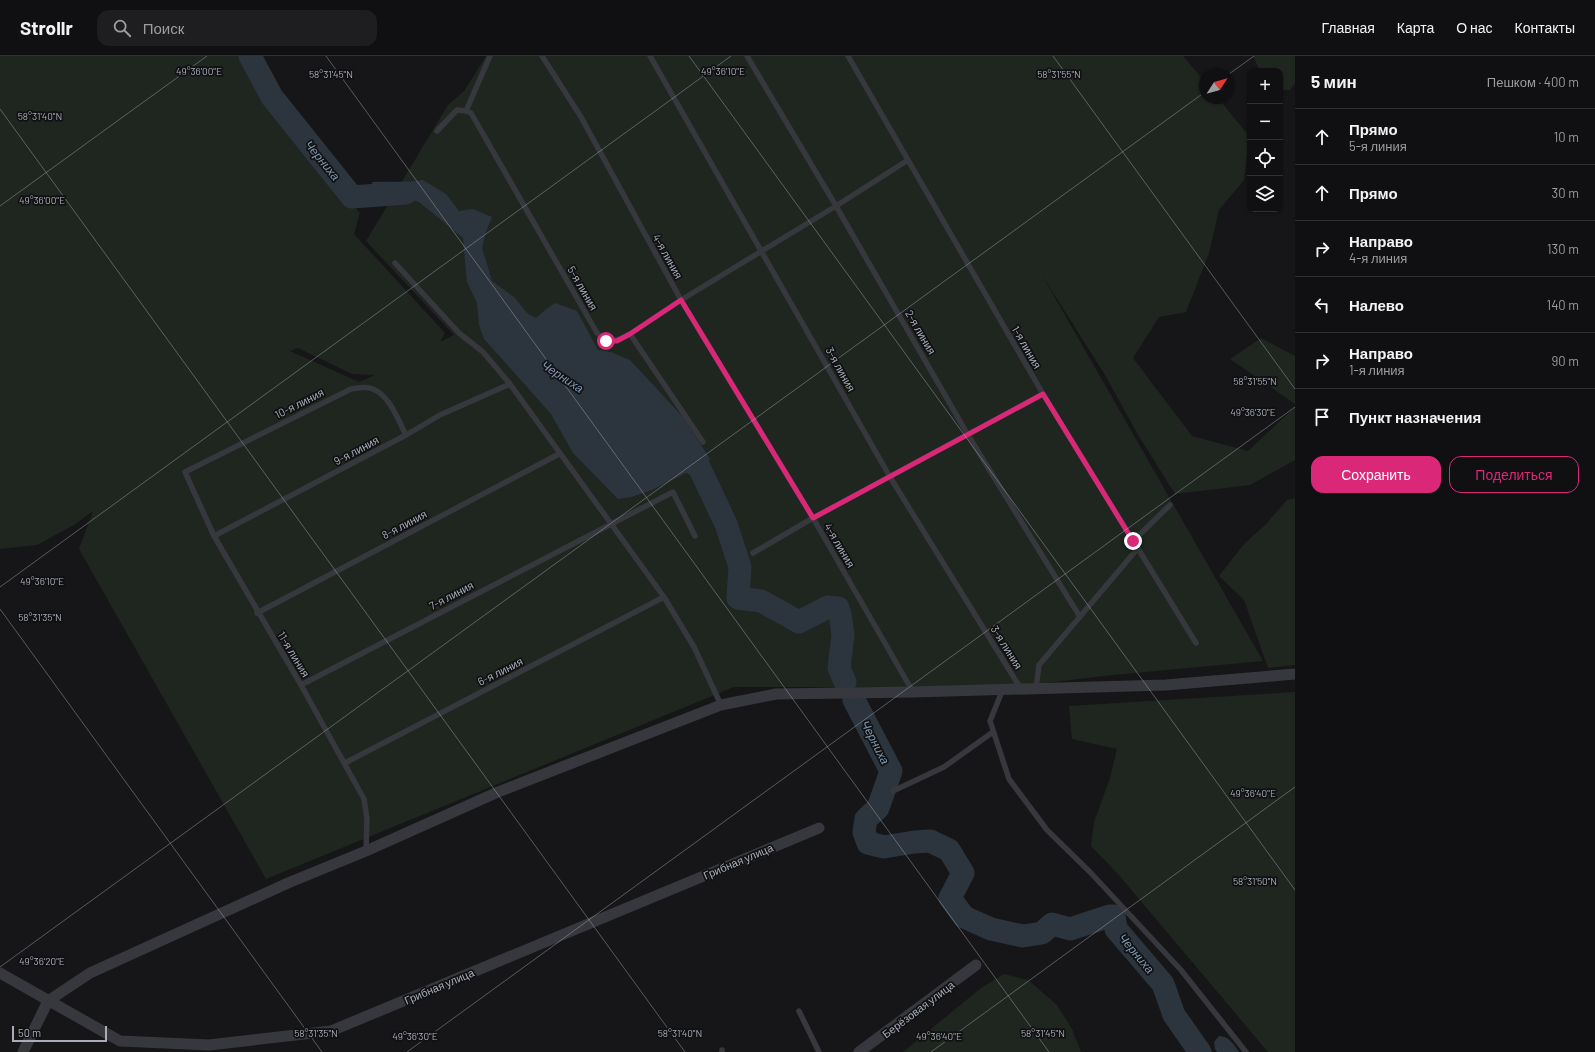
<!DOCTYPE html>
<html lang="ru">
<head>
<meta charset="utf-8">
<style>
	body { margin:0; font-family:Barlow,sans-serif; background:#1e1e20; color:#f1f3f6 }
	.controls { position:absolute; right:12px; top:12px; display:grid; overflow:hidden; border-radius:8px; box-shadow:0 1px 3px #0004 }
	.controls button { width:36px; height:36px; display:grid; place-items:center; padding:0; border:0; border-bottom:1px solid #303032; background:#101012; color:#f1f3f6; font:20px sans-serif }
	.compass { position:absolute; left:1199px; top:12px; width:36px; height:36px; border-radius:50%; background:#101012; box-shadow:0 1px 3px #0004; rotate:54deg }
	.scale { position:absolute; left:12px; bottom:10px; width:95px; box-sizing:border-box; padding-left:4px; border:2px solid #a8adb9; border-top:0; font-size:11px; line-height:14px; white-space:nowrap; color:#a8adb9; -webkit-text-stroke:3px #111113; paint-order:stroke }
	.stop { position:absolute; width:12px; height:12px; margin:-9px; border:3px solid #db2777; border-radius:50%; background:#fff }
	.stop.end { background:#db2777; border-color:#fff; box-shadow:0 1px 4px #0008 }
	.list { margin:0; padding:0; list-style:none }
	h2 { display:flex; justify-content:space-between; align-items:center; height:52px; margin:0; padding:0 16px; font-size:17px }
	h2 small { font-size:13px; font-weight:400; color:#9c9d9f }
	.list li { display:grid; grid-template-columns:26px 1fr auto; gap:12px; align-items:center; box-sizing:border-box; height:56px; padding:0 16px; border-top:1px solid #303032 }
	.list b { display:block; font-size:15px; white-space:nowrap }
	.list p { margin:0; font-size:13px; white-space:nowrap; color:#9c9d9f }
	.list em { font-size:13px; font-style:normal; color:#9c9d9f }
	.actions { display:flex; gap:8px; padding:12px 16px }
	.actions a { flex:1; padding:9px 0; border:1px solid #db2777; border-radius:12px; text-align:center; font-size:14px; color:#db2777 }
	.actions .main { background:#db2777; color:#fff }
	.icon { flex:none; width:22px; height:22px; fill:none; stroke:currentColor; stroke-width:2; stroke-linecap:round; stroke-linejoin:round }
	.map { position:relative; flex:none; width:1295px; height:996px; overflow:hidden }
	header { display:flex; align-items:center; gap:24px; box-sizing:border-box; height:56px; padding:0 20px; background:#101012; border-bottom:1px solid #303032 }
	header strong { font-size:19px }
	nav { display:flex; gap:22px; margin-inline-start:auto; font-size:14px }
	.search { width:280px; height:36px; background:#1e1e20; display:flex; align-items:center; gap:10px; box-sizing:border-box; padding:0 14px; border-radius:12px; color:#9c9d9f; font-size:15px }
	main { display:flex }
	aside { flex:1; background:#101012 }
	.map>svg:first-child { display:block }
	.green { fill:#1e261f; fill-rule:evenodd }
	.water { fill:#2c353d }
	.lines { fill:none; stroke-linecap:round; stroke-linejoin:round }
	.river { stroke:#2c353d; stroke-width:23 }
	.lane { stroke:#37383d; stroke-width:5.5 }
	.street { stroke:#37383d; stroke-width:11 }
	.route { stroke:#db2777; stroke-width:5 }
	.ticks { fill:none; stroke:#a8adb9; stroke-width:1; stroke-opacity:0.45 }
	.labels { text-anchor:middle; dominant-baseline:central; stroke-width:3.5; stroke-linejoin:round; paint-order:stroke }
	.street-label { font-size:11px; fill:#a8adb9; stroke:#111113 }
	.water-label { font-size:12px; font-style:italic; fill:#7e9ab4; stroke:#111113 }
	.ticks-label { font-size:10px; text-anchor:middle; fill:#a8adb9; stroke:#111113; stroke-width:3.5; stroke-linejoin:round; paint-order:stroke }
</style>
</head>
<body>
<header>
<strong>Strollr</strong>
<div class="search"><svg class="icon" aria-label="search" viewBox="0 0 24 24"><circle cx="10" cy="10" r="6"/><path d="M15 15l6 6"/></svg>Поиск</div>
<nav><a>Главная</a><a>Карта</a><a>О нас</a><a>Контакты</a></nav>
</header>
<main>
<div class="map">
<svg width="1295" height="996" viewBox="0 0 1295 996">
	<rect width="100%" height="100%" fill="#161618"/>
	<!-- green -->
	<path class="green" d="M0,0h243l34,63 83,94 -6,21 91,99 -5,9 14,-7 -88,-94 82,-136 16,-14 22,-35h697l22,26v16h13l31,38 -5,44 -25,30 -10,43 -23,59 -27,5 -26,41 59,78 56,15 47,-44v53l-45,25 -75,9 -37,-59 -33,-60 -63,-100 221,386 -160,15 -89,11h-280l-468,192 -187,-330 14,-38 -19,14 -37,20 -37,4zM298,292l54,26 23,1 -16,7 -69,-31z
		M1253,0h42v27l-5,7h-10v-19h-20z
		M1261,282l34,18v48l-65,-45z
		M1295,442v167l-27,3 -24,-68 -25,-24 25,-32 21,-19 22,-25z
		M1295,636v360h-27l-150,-178 -27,-28 3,-24 16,-44 7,-29 -45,-10 -3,-33z
		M1004,918l24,6 29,25 15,24 9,23h-178l78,-64z"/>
	<!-- water -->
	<path class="water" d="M423,124l23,14 13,17 14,-2 19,8 -6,15 -4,16 10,33 23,17 12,15 9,5 9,-8 10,-7 22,8 21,39 13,2 19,8 54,58 26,41 -6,7 -12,4 -40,20 -21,7 -13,2 -45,-46 -22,-39 -67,-75 -5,-14 -2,-22 -10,-21 -4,-44 -44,-36 -9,-3 -36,-4 -1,-1 -1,-12c17,-1 34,1 51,-2z
		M1219,980c10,0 15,9 20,16h-22l-2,-3 -1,-7z"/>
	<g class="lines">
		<!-- river -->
		<path class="river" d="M250,0l22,41 80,100 54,-4
			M673,394l26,17 27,57 14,43 -2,31 23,3 38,21 29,-15 10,1 2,6 3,21 -4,33 6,14
			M854,644l37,71 -13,37 -12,11 -2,13 4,11 16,4 30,-5 16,-1 19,9 14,23 -13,25 14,19 27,12 32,7 19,-3 10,-9 18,5 40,-13h4l2,13 47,55 11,31 26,37"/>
		<!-- lane -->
		<path class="lane" d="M542,0l39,61 100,183 132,218 100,174
			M650,0l240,421 131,212
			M747,0l89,150 132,229 112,182
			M848,0l195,338 153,249
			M466,55l5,2 126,220c12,13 18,8 33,1l73,108
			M437,75l20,-21 9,1 24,-55
			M395,207l64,70 24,19 27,32 154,213 30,50 27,58
			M630,278l51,-34 155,-94 72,-46
			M214,480l192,-101 34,-20 70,-31
			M1133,485l37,-36
			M753,497l60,-35 230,-124
			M257,557l302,-159
			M301,629l372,-193 22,44
			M1036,632l3,-23 99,-117
			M1003,633l-13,32 19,58 38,51 43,42 91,98 65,82
			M345,707l319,-166
			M893,735l51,-24 49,-35
			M366,795l1,-32 -3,-20 -63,-114 -87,-149 -29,-64 166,-83c7,-1 15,-3 22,0 17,7 25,31 33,46
			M799,955l20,41
			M722,994v2"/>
		<!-- street -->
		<path class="street" d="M0,917l120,68 89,4 122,-14 488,-203
			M23,996l25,-51 42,-28 198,-90 78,-32 132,-59 223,-87 55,-11 137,-2 253,-7 129,-11
			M859,996l117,-87"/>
	</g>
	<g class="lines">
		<!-- route -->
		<path class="route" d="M606,285h11l13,-7 51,-34 132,218 230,-124 90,147"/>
	</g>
	<!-- ticks -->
	<path class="ticks" d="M326,0l723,996M689,0l606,834M1053,0l242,333M1229,18l25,-18M0,53l685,943M0,150l207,-150M0,531l731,-531M0,553l322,443M0,911l1205,-875M407,996l888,-645M931,996l364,-265"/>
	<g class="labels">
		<!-- street labels -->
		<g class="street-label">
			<text transform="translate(668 200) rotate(61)">4-я линия</text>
			<text transform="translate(583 232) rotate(60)">5-я линия</text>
			<text transform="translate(921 276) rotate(60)">2-я линия</text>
			<text transform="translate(1027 291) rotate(60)">1-я линия</text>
			<text transform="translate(841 313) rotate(61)">3-я линия</text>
			<text transform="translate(299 347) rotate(-27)">10-я линия</text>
			<text transform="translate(356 394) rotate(-28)">9-я линия</text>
			<text transform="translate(404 468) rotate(-28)">8-я линия</text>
			<text transform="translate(840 489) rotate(60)">4-я линия</text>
			<text transform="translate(451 539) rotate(-28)">7-я линия</text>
			<text transform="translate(1007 591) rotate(58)">3-я линия</text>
			<text transform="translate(294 598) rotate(59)">11-я линия</text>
			<text transform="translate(500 615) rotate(-27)">6-я линия</text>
			<text transform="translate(738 805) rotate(-23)">Грибная улица</text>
			<text transform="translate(439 930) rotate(-23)">Грибная улица</text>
			<text transform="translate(918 953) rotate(-37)">Берёзовая улица</text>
		</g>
		<!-- water labels -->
		<g class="water-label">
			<text transform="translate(323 104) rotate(51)">Черниха</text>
			<text transform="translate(563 320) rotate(34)">Черниха</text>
			<text transform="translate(876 686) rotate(63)">Черниха</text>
			<text transform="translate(1137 897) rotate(50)">Черниха</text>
		</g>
	</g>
	<g class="ticks-label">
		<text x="199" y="19">49°36'00"E</text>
		<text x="723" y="19">49°36'10"E</text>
		<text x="331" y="22">58°31'45"N</text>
		<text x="1059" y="22">58°31'55"N</text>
		<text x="40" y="64">58°31'40"N</text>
		<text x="42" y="148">49°36'00"E</text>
		<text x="1255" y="329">58°31'55"N</text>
		<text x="1253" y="360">49°36'30"E</text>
		<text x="42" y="529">49°36'10"E</text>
		<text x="40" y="565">58°31'35"N</text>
		<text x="1253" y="741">49°36'40"E</text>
		<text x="1255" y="829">58°31'50"N</text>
		<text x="42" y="909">49°36'20"E</text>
		<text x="316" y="981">58°31'35"N</text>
		<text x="680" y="981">58°31'40"N</text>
		<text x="1043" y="981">58°31'45"N</text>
		<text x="415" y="984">49°36'30"E</text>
		<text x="939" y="984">49°36'40"E</text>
	</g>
</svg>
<div class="controls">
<button>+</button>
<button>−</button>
<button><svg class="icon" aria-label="locate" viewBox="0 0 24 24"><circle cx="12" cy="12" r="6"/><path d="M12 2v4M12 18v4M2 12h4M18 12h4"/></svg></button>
<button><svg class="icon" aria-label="layers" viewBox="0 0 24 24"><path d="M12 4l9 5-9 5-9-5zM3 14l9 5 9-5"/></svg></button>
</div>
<svg class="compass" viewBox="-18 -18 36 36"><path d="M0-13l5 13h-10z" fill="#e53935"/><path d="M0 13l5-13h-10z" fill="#9c9d9f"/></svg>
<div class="scale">50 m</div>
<div class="stop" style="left:606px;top:285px"></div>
<div class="stop end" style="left:1133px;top:485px"></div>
</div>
<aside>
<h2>5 мин<small>Пешком · 400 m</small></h2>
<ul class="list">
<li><svg class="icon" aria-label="ahead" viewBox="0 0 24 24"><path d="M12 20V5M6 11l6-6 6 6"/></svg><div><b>Прямо</b><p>5-я линия</p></div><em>10 m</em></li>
<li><svg class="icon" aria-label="ahead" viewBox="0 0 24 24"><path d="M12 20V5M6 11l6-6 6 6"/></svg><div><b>Прямо</b></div><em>30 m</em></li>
<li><svg class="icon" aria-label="right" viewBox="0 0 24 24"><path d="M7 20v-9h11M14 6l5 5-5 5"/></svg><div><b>Направо</b><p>4-я линия</p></div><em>130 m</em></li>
<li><svg class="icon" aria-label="left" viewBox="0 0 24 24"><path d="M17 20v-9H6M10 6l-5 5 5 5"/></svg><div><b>Налево</b></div><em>140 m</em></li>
<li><svg class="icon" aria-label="right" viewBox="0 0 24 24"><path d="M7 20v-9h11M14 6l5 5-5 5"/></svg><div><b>Направо</b><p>1-я линия</p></div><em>90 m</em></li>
<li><svg class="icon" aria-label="arrive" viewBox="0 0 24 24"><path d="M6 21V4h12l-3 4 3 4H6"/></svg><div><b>Пункт назначения</b></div></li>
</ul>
<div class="actions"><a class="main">Сохранить</a><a>Поделиться</a></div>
</aside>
</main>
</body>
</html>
